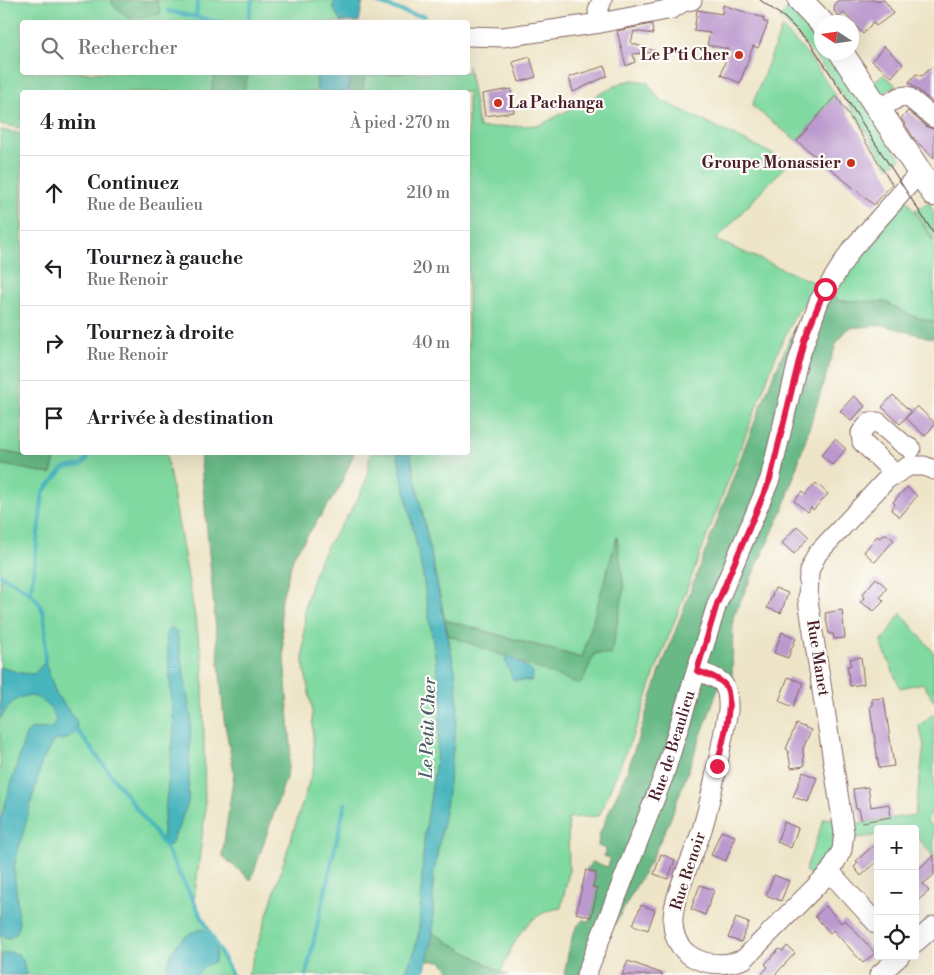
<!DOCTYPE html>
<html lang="fr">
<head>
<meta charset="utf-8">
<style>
	body { margin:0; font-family:"Libre Bodoni",serif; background:#f6f6f6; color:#202124 }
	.controls { position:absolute; right:15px; bottom:15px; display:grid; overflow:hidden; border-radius:5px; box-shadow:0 5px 20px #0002 }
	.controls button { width:45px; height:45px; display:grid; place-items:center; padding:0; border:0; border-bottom:1px solid #e0e0e0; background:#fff; color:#202124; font:25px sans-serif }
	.compass { position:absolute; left:814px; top:15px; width:45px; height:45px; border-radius:50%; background:#fff; box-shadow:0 5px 20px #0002; rotate:282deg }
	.stop { position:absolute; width:15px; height:15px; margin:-11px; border:4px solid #e11d48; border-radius:50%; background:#fff }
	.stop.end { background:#e11d48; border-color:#fff; box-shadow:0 1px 5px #0008 }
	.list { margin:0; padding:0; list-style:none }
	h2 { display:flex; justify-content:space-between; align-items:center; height:65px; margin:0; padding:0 20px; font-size:21px }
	h2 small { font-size:16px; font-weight:400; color:#757577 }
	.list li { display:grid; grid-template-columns:32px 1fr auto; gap:15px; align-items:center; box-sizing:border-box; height:75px; padding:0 20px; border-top:1px solid #e0e0e0 }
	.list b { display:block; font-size:19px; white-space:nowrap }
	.list p { margin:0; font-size:16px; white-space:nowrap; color:#757577 }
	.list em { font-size:16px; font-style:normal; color:#757577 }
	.icon { flex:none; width:28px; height:28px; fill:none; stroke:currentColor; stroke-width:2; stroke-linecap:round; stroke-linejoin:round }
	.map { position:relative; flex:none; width:934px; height:975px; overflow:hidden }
	.search { position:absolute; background:#fff; box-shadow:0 5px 20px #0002; left:20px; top:20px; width:450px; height:55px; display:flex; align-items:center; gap:12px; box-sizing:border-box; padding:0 18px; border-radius:5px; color:#757577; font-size:19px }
	.panel { position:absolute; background:#fff; box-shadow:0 5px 20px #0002; left:20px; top:90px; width:450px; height:365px; border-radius:5px }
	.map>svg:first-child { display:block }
	.green { fill:#7fd9a0; stroke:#647c66 }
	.forest { fill:#67b986; stroke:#586c58 }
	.water { fill:#46b5be; stroke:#486a74 }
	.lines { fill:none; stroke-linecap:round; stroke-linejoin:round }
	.stream { stroke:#46b5be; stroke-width:4 }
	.building { fill:#bb99ce }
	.minor-casing { stroke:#836462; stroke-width:21 }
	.major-casing { stroke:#836462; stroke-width:26 }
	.minor { stroke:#fff; stroke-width:19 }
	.major { stroke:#fff; stroke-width:24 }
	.tram { stroke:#4a1f2b; stroke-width:1 }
	.route { stroke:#e11d48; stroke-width:6 }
	.poi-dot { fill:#c8321e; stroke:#fdfcf7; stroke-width:2 }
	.labels { text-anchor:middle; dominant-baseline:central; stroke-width:4.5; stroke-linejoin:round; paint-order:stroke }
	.poi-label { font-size:16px; font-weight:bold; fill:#4a1f2b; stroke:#fdfcf7; text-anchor:end }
	.street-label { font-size:16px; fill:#4a1f2b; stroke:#fdfcf7 }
	.water-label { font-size:18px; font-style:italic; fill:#485b66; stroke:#fdfcf7 }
</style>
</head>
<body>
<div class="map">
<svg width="934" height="975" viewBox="0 0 934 975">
	<rect width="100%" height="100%" fill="#fdfcf7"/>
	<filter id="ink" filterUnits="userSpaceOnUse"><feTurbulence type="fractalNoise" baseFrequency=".02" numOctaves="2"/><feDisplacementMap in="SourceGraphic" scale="10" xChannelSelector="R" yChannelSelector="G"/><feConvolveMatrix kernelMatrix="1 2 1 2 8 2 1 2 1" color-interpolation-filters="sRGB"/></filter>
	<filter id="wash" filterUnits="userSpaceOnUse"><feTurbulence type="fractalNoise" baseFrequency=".0096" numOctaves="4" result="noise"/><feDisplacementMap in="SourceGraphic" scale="20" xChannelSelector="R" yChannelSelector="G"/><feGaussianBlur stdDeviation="1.12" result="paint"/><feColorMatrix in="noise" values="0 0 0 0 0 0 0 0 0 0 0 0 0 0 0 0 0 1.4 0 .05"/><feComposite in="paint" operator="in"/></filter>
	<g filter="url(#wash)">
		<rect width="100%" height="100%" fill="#eee5c8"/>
		<!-- green -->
		<path class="green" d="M0,0h335l-2,7 8,15h-319v50l294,1 1,19h-295v36l-22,-4z
			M792,4l11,8 18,28 1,12 8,1 71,106 -13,8c-33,-52 -63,-107 -108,-149z
			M782,27l26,28 28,40 -39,46 -45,-35z
			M468,65l11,63 61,-3 83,-43 10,-2 14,2 12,17 130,63 -73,78 101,44 -1,7c-20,15 -28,40 -39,62l-123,322 -14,43 -41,98 -31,2 1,54 -8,36c-35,4 -48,35 -60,64l-68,-39v-56l14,-77 8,-129 -7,-36 131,48 16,-30 16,1 13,-65 -7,-50 -35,119 -137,-38 -35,-167 58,-1v-360h-106l3,-16 40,-4h63z
			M883,75l13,10 -14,9 -10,-12z
			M0,130l22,4v318l17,1 -2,5 -37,-7z
			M905,197l29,46v79l-22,-6 -26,-14 -46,-1 -6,-4 29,-46z
			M929,202l5,11v28l-19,-31z
			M56,453h110l37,209 2,151 -11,89 38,73h-232v-511l51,10z
			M370,453h27l25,117 20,131 -6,60 -12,79 -5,91 -5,22 -10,22h-156l66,-209 -2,-58 -9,-46 2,-56 11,-38 11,-22 29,-43 11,-25z
			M901,613l33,40v49l-11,-19 -23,5 -19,-45z
			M934,713v94l-7,14 7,8v28l-17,-20 -2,2v-10h-37v6l-26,4 -1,-15 64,-9 9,-70 -5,-19z
			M824,818l9,1c6,21 -2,33 -12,50l-3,-1 -6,7 -7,-4z"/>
		<!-- forest -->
		<path class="forest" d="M112,0h45l4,14 -32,5 -17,-15z
			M215,73v-1l34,1 -6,19h-32z
			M350,73h55l-40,2 -3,17h-13z
			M834,297l6,4 46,1 26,14 22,6v17l-51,-14 -35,3 -12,16 -52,163 -51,110 -1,65 -11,-1 -51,139 -19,40 -65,115h-22c4,-17 5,-44 19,-55l7,1 7,-33 -4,-1 3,-14 -10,-3 6,-8 16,5 2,-8 -6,-3 2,-7 -8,-3 1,-11 29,-66 31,-95 87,-230 27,-68 29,-63 11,3 6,-15z
			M0,451l37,7 2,-5h17l-5,21 -51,-10z
			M200,453h154l-15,36 -45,66 -14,50 11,142 -4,28 -36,105 -29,-24 12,-83 -10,-54z
			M617,537l7,52 -13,66 -16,-2 -13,29 -3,2 -131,-49 -3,-15 137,38z
			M433,933l68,39 7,3h-57l-4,-8 -7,-6h-13z"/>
		<!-- water -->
		<path class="water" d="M335,0h28l-4,22h-18l-8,-15z
			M316,73h34l-1,19h-30l-2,-2z
			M397,453h13l45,218 3,36 -11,93 -14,77v56l-9,42h-20l10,-22 5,-22 5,-91 12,-79 6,-60 -20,-131z
			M171,627l6,5 14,86 -3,85 -17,42 -6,1 -3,-8 12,-108 -8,-98z
			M507,655c4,2 24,14 26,18l-2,8 -18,-1 -8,-19z
			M45,662l11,32 20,26 2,11 -11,8 -14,2 -11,21 -28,105 5,55 -2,11 -7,5 -10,-2v-115l26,-87 6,-5 20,-1 4,-7c-5,-20 -27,-34 -44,-18 -5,4 -8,11 -12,16v-52l21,6 13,1z
			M203,929c13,8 14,18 12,33l-10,4 -9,9h-30c2,-23 14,-42 37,-46z
			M10,952l8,2 5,7 3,14h-26l2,-21z"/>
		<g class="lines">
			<!-- stream -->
			<path class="stream" d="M371,0l39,14 15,2
				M168,11l51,11
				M196,16l2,-16
				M248,22l4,-22
				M0,575c51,26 45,33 45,87
				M31,592l12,-100 21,-24 18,-3 9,-13
				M78,731l87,115 67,129
				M306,975l39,-171"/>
		</g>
		<g id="blocks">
			<!-- building -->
			<path class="building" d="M839,0h45l10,13 -18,13 -3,-4 -10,12 -19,-21 -5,4 -5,-6 1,-8z
				M723,5l41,13 -1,3 5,2 -10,25 -5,-2 -13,37 -19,-8 8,-26 -22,-4 3,-12 -16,-2 3,-21 25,4z
				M652,24l1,10 -19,-3 -3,12 27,9 -25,2 2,8 -9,4 -9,-35z
				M884,46l19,18 -11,13 -20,-16z
				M530,57l6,20 -17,5 -6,-20z
				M934,65v38l-25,-21 7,-8 6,2z
				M605,66l2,10 -34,16 -4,-15z
				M511,89l3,23 -29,4 -3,-22z
				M836,95l56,89 -18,21 -77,-64z
				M908,111l19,16 7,2v29l-19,-18 -14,-22z
				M893,395l18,17 -11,12 -18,-17z
				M854,396l11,10 -14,15 -11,-10z
				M917,406l17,16v3l-9,11 -19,-18z
				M835,439l11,10 -14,16 -11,-10z
				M816,483l12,11 -15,16 -2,-3 -4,5 -13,-11 8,-9 3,3z
				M907,487l10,9 -17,21 -9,-7 4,-6 -2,-2z
				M797,526l12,11 -15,17 -12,-11z
				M885,533l9,7 -19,22 -11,-10 13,-16 3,2z
				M876,578l11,10 -7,9 4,4 -10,10 -14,-9 5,-5 -3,-2z
				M775,588l13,5 -7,20 -14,-5z
				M842,610l3,28 -11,1 -1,-5h-4l-4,-21z
				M782,632l14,6 -8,20 -14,-5z
				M861,657l3,27 -14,2 -3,-20 4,-1 -1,-6z
				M788,677l15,6 -10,24 -14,-6z
				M884,698l10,68 -15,2 -9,-62h2v-7z
				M796,724l15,6 -8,19 1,17 -13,2 -3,-18 -2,-1z
				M803,772l14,6 -9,24 -15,-5z
				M868,787l3,20 18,-3 2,13 -29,5 -3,-13h-3l-3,-20z
				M784,822l14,6 -7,20 -14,-6z
				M721,831l14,5 -9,25 -15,-6z
				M873,846l5,6v9l-17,15 -7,-9 4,-4 -2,-2z
				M661,854l14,6 -7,19 -14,-5z
				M934,855v20l-11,9 6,7 -14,12v-31z
				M586,870l10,3 -3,14 4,1 -1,9 -5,20 -15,-4z
				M774,875l15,6 -8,20 -15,-6z
				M700,885l14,5 -9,25 -14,-6z
				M641,905l14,5 -7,20 -15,-5z
				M826,906l15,17 4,-3 30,33 -12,10 -30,-33 -3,3 -15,-17z
				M736,918l13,5 -8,19 -13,-4z
				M787,946l8,7 -20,22h-14l7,-8 -3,-3 14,-15 4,2z
				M628,961l35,13v1h-41z"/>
		</g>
	</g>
	<g filter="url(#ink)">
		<use href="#blocks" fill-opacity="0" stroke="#836462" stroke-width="1"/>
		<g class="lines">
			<!-- minor casing -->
			<g class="minor-casing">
				<g id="minor">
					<path d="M600,23l-2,-12 4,-11"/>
					<path d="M468,36l35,1 97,-14 72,-14 11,-7 9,-2"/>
					<path d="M878,110l21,-13 8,-1 27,22"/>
					<path d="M894,473l-32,-31 -1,-9 9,-11h8l25,22 8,5"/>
					<path d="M697,671c26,9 32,11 31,40 -8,39 -14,78 -25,115 -8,29 -32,71 -30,98 2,37 42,47 71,35l86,-87 48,53"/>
					<path d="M830,872l12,-22 2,-18 -36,-232 1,-29 8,-17 70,-75 22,-13h15l10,4"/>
					<path d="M915,943l19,-17"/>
					<path id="s1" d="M586,975l78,-200 53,-171 53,-125 28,-118 21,-60 32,-51 69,-78"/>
					<path d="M879,975l21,-19"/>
				</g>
			</g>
			<!-- major casing -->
			<g class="major-casing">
				<path id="major" d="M800,0l22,23
					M841,52l93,142"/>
			</g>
			<!-- minor -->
			<use href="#minor" class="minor"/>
			<!-- major -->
			<use href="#major" class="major"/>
			<!-- tram -->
			<path class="tram" d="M760,0l25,18 26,26 123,190"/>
		</g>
	</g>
	<g class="lines" filter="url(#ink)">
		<!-- route -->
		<path class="route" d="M717,766c4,-18 19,-67 8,-81 -7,-8 -19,-11 -28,-14l20,-67 53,-125 34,-139 21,-51"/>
	</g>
	<!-- markers -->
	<g class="poi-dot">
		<circle cx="739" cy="55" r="5"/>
		<circle cx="498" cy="103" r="5"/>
		<circle cx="851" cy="163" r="5"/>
	</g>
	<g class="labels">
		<!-- poi labels -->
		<g class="poi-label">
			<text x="729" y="55">Le P'ti Cher</text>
			<text x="508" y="103" text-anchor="start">La Pachanga</text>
			<text x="841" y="163">Groupe Monassier</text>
		</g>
		<!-- street labels -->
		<g class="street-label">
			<text transform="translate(818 658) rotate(81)">Rue Manet</text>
			<text stroke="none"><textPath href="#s1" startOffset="245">Rue de Beaulieu</textPath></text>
			<text transform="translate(688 871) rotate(-72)">Rue Renoir</text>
		</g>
		<!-- water labels -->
		<g class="water-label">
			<text transform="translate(428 728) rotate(-88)">Le Petit Cher</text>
		</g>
	</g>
</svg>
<div class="controls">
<button>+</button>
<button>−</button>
<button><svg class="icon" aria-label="locate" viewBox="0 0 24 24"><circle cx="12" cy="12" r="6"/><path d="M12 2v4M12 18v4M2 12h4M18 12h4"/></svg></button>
</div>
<svg class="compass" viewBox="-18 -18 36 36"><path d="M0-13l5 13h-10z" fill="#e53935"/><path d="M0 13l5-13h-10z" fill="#757577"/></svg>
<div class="stop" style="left:825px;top:289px"></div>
<div class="stop end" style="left:717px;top:766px"></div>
<div class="search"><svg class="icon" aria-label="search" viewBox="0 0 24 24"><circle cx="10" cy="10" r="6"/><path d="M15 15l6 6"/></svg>Rechercher</div>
<section class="panel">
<h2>4 min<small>À pied · 270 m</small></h2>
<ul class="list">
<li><svg class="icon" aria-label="ahead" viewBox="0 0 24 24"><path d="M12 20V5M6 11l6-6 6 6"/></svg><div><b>Continuez</b><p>Rue de Beaulieu</p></div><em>210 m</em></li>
<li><svg class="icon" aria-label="left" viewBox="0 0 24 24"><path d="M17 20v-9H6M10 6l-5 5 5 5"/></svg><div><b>Tournez à gauche</b><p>Rue Renoir</p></div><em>20 m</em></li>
<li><svg class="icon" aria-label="right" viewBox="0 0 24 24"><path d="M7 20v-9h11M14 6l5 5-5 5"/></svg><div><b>Tournez à droite</b><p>Rue Renoir</p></div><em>40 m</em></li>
<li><svg class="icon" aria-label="arrive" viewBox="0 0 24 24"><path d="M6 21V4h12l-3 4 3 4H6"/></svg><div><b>Arrivée à destination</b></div></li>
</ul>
</section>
</div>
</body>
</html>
